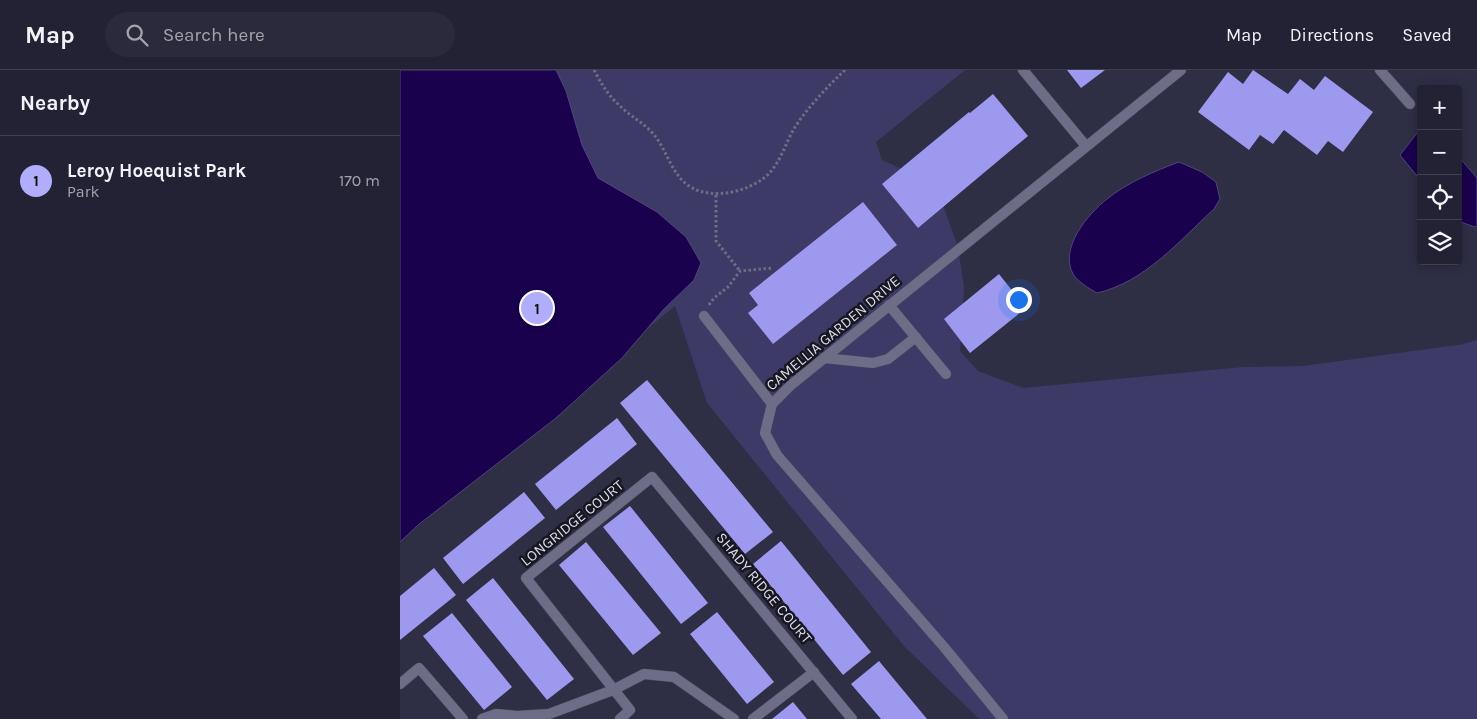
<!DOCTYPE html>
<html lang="en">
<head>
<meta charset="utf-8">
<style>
	body { margin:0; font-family:Karla,sans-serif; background:#2a2a3c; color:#f1f3f6 }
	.controls { position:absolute; right:15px; top:15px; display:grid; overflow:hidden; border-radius:5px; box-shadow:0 2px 12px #0003 }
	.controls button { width:45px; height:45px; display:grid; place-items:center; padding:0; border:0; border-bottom:1px solid #3f3f4f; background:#222234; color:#f1f3f6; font:25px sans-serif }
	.you { position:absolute; left:618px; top:229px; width:18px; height:18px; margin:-12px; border:4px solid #fff; border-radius:50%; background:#1a73e8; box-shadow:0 0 0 8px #1a73e833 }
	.badge { display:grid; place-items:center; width:32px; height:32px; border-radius:50%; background:#b0aefa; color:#111; font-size:16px; font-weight:700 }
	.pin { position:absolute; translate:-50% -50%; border:2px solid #fff; box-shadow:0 1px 5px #0006 }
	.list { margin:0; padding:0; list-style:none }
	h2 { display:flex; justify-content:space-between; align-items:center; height:65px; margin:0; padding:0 20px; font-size:21px }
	h2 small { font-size:16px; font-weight:400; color:#a2a4ac }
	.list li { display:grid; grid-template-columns:32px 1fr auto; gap:15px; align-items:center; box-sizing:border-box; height:90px; padding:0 20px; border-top:1px solid #3f3f4f }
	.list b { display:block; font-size:19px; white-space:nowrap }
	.list p { margin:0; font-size:16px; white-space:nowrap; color:#a2a4ac }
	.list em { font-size:16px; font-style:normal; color:#a2a4ac }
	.icon { flex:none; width:28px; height:28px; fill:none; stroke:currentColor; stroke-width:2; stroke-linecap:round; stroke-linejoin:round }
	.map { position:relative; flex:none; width:1077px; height:649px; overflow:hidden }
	header { display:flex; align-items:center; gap:30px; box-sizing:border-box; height:70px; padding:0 25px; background:#222234; border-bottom:1px solid #3f3f4f }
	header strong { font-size:24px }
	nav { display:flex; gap:28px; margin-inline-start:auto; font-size:18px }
	.search { width:350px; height:45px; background:#2a2a3c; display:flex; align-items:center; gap:12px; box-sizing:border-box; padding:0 18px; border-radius:28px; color:#a2a4ac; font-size:19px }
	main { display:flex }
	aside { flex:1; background:#222234 }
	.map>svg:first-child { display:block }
	.green { fill:#3d3a68 }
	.water { fill:#1a014e; stroke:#54437d }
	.building { fill:#9d99ef }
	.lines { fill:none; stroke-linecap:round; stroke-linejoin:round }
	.service-casing { stroke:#4a495c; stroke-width:11 }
	.path { stroke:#6e6e82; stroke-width:3; stroke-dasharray:2.5 2.5; stroke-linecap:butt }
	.service { stroke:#6d6d88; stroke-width:10 }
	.labels { text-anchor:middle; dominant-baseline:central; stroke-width:5; stroke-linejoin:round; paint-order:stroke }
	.street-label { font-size:15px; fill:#ddddec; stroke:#171722 }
</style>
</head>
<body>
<header>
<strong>Map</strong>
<div class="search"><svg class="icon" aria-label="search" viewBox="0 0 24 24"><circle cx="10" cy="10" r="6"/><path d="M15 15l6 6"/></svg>Search here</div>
<nav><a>Map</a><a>Directions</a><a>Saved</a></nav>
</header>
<main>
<aside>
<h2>Nearby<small></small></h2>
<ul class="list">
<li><span class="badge">1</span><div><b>Leroy Hoequist Park</b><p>Park</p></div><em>170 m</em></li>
</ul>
</aside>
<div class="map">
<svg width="1077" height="649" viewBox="0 0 1077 649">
	<rect width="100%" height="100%" fill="#2e2e45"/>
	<!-- green -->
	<path class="green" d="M0,0h565l-89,72 6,18 38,17 23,28 15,42 6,40 -4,64 18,20 45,17 220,-21 60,-1 161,-22 13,-4v379h-498l-75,-73 -197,-243 -32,-97 -275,224z"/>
	<!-- water -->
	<path class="water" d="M0,0h156l10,21 16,54 16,33 59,34 29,25 15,26 -7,17 -30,29 -42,49 -66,60 -138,107 -18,17z
		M1021,58v53l-21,-26z
		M1058,86l19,22v48l-2,1 -17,-6z
		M779,92l23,10 14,10 4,17 -6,10c-35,32 -69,73 -117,84 -7,-4 -19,-11 -24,-19 -14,-26 15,-60 34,-75 21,-17 48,-28 72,-37z"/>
	<!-- building -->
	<path class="building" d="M667,0h38l-24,18z
		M853,0l35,24 12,-15 14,11 11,-14 48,36 -30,40 -15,-11 -11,14 -33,-25 -11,14 -13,-9 -11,15 -51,-38 30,-40 15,12z
		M593,24l35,42 -110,92 -36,-44 87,-72 1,1z
		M463,132l34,43 -124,99 -25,-31 10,-8 -9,-12z
		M599,204l27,34 -56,45 -26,-34z
		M247,310l126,152 -28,22 -125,-151z
		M217,348l20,26 -81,66 -21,-26z
		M124,422l21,26 -82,66 -20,-26z
		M230,436l78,97 -27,21 -78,-97z
		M381,471l90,111 -28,23 -90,-111z
		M186,472l75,91 -28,22 -74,-90z
		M34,498l22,27 -56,45v-44z
		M93,508l81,101 -27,21 -81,-100z
		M317,542l57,70 -27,22 -57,-70z
		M52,543l60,74 -28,23 -61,-74z
		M479,591l48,58h-46l-30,-35z
		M393,632l14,17h-35z"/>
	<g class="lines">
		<!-- service casing -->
		<g class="service-casing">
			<path id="service" d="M623,0l63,76
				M980,0l30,34
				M489,235l57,69
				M304,246l68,88
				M424,288l49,5 15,-4 28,-22
				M0,614l19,-16 44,51
				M82,649l14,-5 21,2 32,-2 64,-24 31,-16 30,3 60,42
				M220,649l10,-9 -104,-132 126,-101 200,242
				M353,649l61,-47
				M603,649l-59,-72 -167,-192 -12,-22 7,-29 19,-19 390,-315"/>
		</g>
		<!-- path -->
		<path class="path" d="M194,0c7,13 13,24 24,34 11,12 27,19 37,32 12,15 17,39 34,50 21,14 55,7 75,-8 16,-12 21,-35 31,-51 14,-21 32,-40 50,-57
			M316,125v46l24,30
			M309,235l5,-7 14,-11 12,-16 33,-3"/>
		<!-- service -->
		<use href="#service" class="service"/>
	</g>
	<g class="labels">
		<!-- street labels -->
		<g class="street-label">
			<text transform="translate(433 263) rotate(-40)">CAMELLIA GARDEN DRIVE</text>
			<text transform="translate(172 453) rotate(-39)">LONGRIDGE COURT</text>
			<text transform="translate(364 518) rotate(50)">SHADY RIDGE COURT</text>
		</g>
	</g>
</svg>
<div class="controls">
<button>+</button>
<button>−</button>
<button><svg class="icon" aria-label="locate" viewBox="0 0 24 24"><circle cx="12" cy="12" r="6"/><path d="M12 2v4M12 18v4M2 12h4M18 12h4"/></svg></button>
<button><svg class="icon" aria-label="layers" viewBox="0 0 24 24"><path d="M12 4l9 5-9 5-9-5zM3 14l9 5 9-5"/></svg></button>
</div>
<div class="you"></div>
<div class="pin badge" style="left:137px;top:238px">1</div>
</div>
</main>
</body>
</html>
